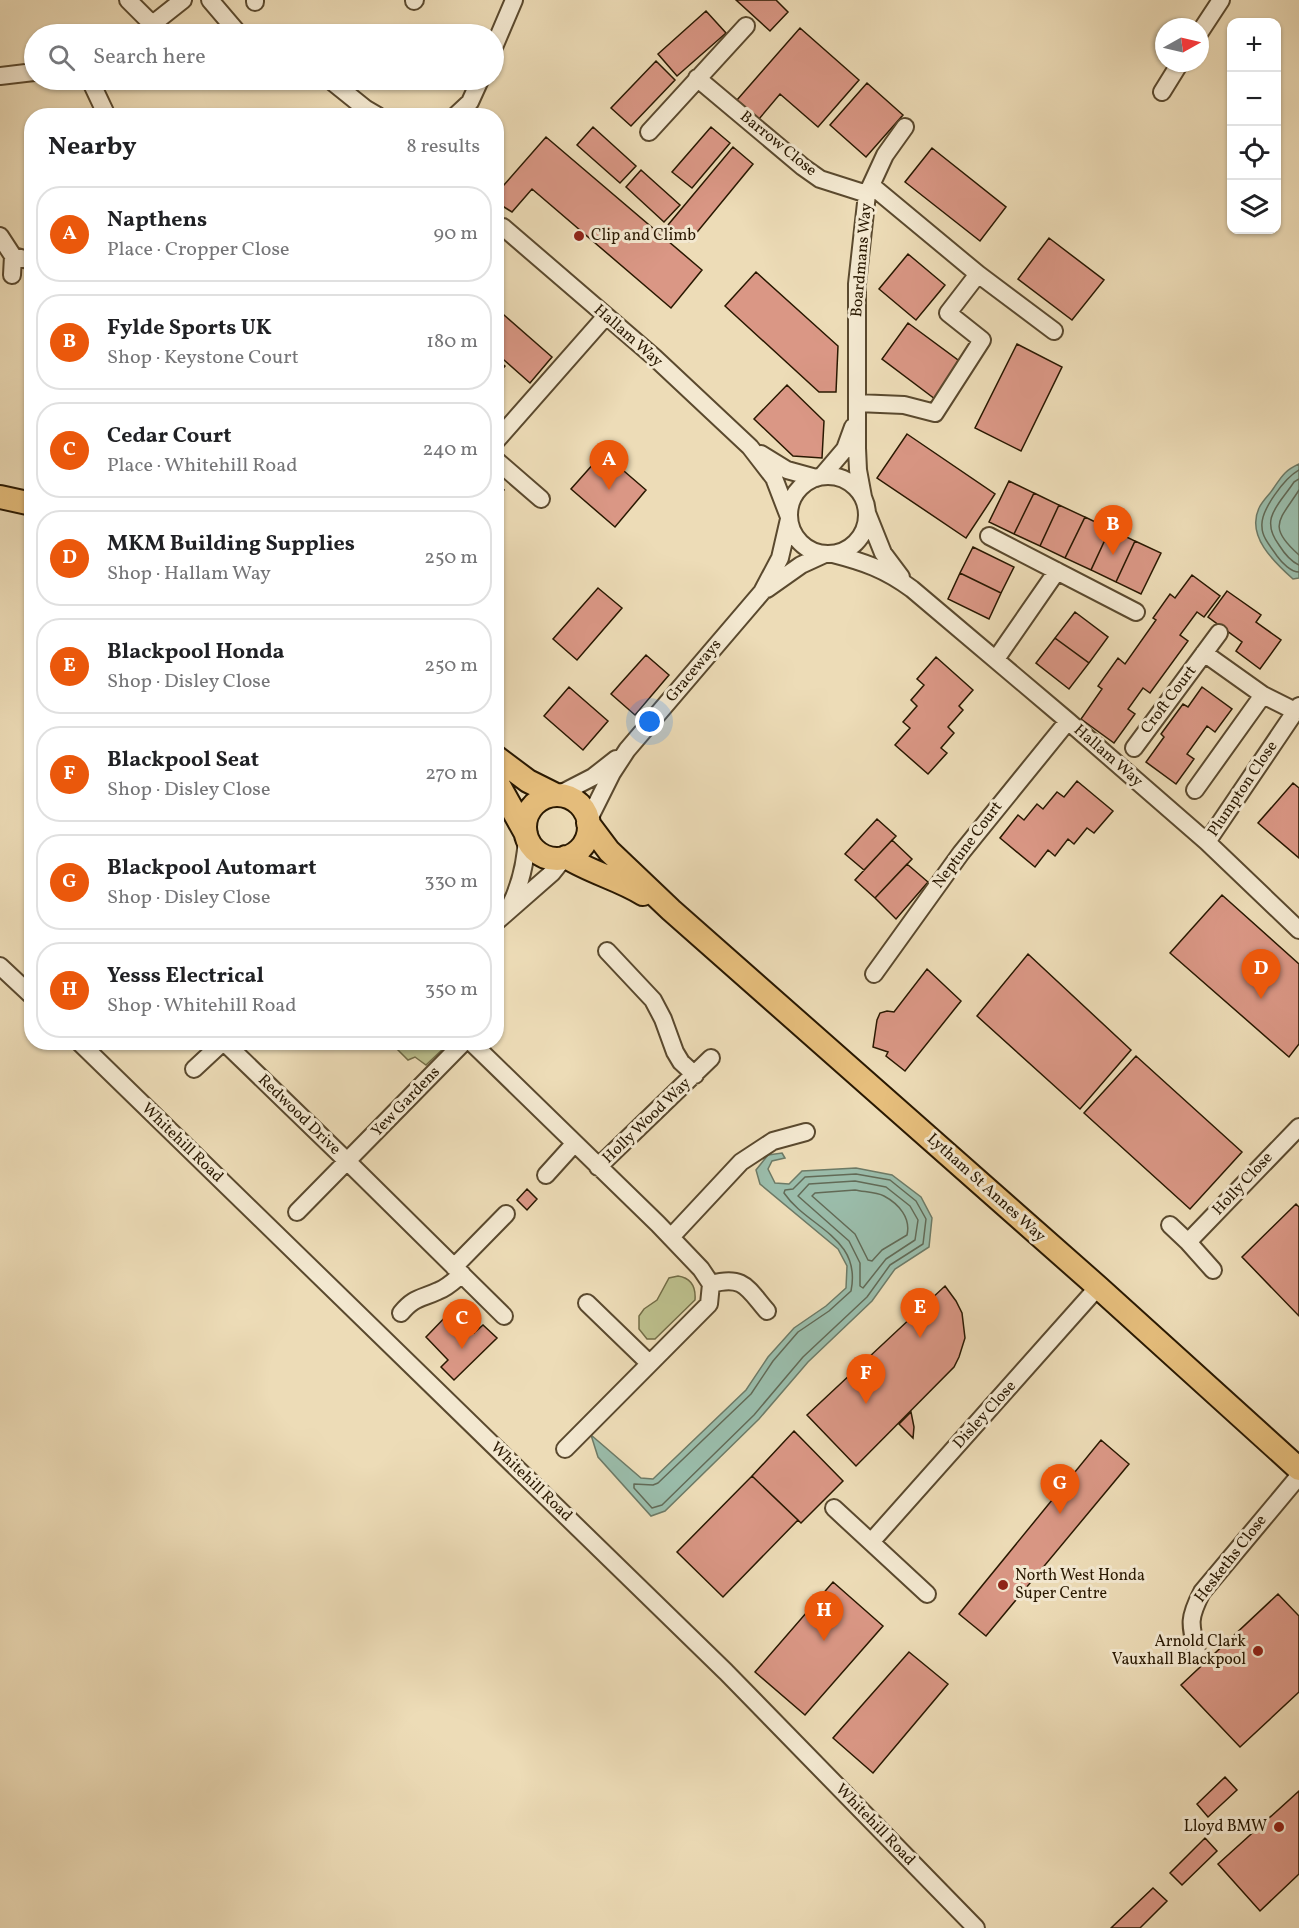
<!DOCTYPE html>
<html lang="en">
<head>
<meta charset="utf-8">
<style>
	body { margin:0; font-family:Vollkorn,serif; background:#f2f2f2; color:#202124 }
	.controls { position:absolute; right:18px; top:18px; display:grid; overflow:hidden; border-radius:12px; box-shadow:0 2px 4px #0004 }
	.controls button { width:54px; height:54px; display:grid; place-items:center; padding:0; border:0; border-bottom:2px solid #e0e0e0; background:#fff; color:#202124; font:30px sans-serif }
	.compass { position:absolute; left:1155px; top:18px; width:54px; height:54px; border-radius:50%; background:#fff; box-shadow:0 2px 4px #0004; rotate:82deg }
	.you { position:absolute; left:650px; top:722px; width:21px; height:21px; margin:-15px; border:4px solid #fff; border-radius:50%; background:#1a73e8; box-shadow:0 0 0 9px #1a73e833 }
	.badge { display:grid; place-items:center; width:39px; height:39px; border-radius:50%; background:#ea580c; color:#fff; font-size:20px; font-weight:700 }
	.pin { position:absolute; translate:-50% -50px; filter:drop-shadow(0 2px 3px #0008) }
	.pin::after { content:''; position:absolute; top:32px; width:21px; height:18px; background:inherit; clip-path:polygon(0 0,100% 0,50% 100%) }
	.list { margin:0; padding:0; list-style:none }
	h2 { display:flex; justify-content:space-between; align-items:center; height:78px; margin:0; padding:0 24px; font-size:26px }
	h2 small { font-size:20px; font-weight:400; color:#757577 }
	.list li { display:grid; grid-template-columns:39px 1fr auto; gap:18px; align-items:center; box-sizing:border-box; height:96px; margin:0 12px 12px; padding:0 12px; border:2px solid #e0e0e0; border-radius:24px }
	.list b { display:block; font-size:22px; white-space:nowrap }
	.list p { margin:0; font-size:20px; white-space:nowrap; color:#757577 }
	.list em { font-size:20px; font-style:normal; color:#757577 }
	.icon { flex:none; width:33px; height:33px; fill:none; stroke:currentColor; stroke-width:2; stroke-linecap:round; stroke-linejoin:round }
	.map { position:relative; flex:none; width:1299px; height:1928px; overflow:hidden }
	.search { position:absolute; background:#fff; box-shadow:0 2px 4px #0004; left:24px; top:24px; width:480px; height:66px; display:flex; align-items:center; gap:15px; box-sizing:border-box; padding:0 21px; border-radius:33px; color:#757577; font-size:22px }
	.panel { position:absolute; background:#fff; box-shadow:0 2px 4px #0004; left:24px; top:108px; width:480px; height:942px; border-radius:24px }
	.map>svg:first-child { display:block }
	.green { fill:#bcbf8c; stroke:#726c46; stroke-width:1.5 }
	.water { fill:#9abcaa; stroke:#6d7a66; stroke-width:1.5 }
	.lines { fill:none; stroke-linecap:round; stroke-linejoin:round }
	.shore { stroke:#626a56; stroke-width:1.5 }
	.building { fill:#da9785; stroke:#291801; stroke-width:1.5 }
	.minor-casing { stroke:#5a492e; stroke-width:20 }
	.major-casing { stroke:#291801; stroke-width:26 }
	.minor { stroke:#f3e8d0; stroke-width:16 }
	.major { stroke:#e6be7c; stroke-width:22 }
	.poi-dot { fill:#8f2418; stroke:#f3e8d0; stroke-width:2 }
	.labels { text-anchor:middle; dominant-baseline:central; stroke-width:6; stroke-linejoin:round; paint-order:stroke }
	.street-label { font-size:16px; fill:#291801; stroke:#f3e8d0 }
	.poi-label { font-size:16px; fill:#291801; stroke:#f3e8d0; text-anchor:start }
</style>
</head>
<body>
<div class="map">
<svg width="1299" height="1928" viewBox="0 0 1299 1928">
	<rect width="100%" height="100%" fill="#eddcb7"/>
	<filter id="stains"><feTurbulence type="fractalNoise" baseFrequency=".00333" numOctaves="4"/><feColorMatrix values="0 0 0 0 .2 0 0 0 0 .09 0 0 0 0 .02 0 0 0 .5 -.17"/></filter>
	<radialGradient id="worn" r=".72"><stop offset=".6" stop-color="#630" stop-opacity="0"/><stop offset="1" stop-color="#630" stop-opacity=".3"/></radialGradient>
	<!-- green -->
	<path class="green" d="M391,1043h56l-2,4 -19,18 -11,-8 -7,3z
		M678,1276c13,2 18,11 17,24l-40,39h-8l-8,-10v-13l5,-7 13,-9 12,-22z"/>
	<!-- water -->
	<path class="water" d="M1299,464v114l-6,1c-19,-17 -47,-43 -34,-71 3,-7 10,-13 14,-19 9,-13 11,-18 26,-25z
		M782,1153l3,5 -13,3 -4,8 7,14 14,1 13,-13 54,-3 36,7 29,22 11,21 -3,29 -34,22 -23,32 -64,61 -49,57 -94,92 -14,5 -53,-59 -7,-22 50,43 12,1 93,-89 22,-33 26,-29 32,-22 20,-18 1,-22 -9,-17 -78,-65 -4,-14 12,-15z"/>
	<g class="lines">
		<!-- shore -->
		<path class="shore" d="M1299,470c-14,8 -39,40 -37,57 0,11 10,21 15,29 5,7 14,16 22,16
			M1299,479l-5,3c-15,23 -35,36 -15,63 5,8 11,16 20,20
			M1299,490c-19,30 -33,36 0,65
			M856,1174l34,6 26,21 10,18 -3,25 -33,21 -23,32 -64,60 -49,58 -92,90 -10,3 -18,-20v-4l19,1 5,-2 93,-89 22,-33 25,-29 31,-21 22,-20c11,-54 -43,-63 -67,-98l1,-3 8,-1 12,-12z
			M855,1181l31,6 24,19 8,14 -3,20 -29,19 -23,29 -3,-2v-23l-11,-22 -51,-45 11,-12z
			M855,1190c9,2 21,2 29,6 15,8 27,22 23,39l-25,15 -10,11 -4,-1 -13,-26 -43,-38 3,-3z"/>
	</g>
	<!-- building -->
	<path class="building" d="M736,0h40l12,12 -18,19z
		M706,11l20,22 -49,43 -19,-22z
		M800,28l59,52 -41,47 -38,-33 -21,25 -22,-19z
		M656,61l19,19 -44,46 -20,-18z
		M867,83l36,32 -37,42 -36,-32z
		M593,127l43,39 -16,17 -43,-38z
		M711,127l19,16 -38,45 -20,-16z
		M546,137l156,133 -31,38 -139,-119 -20,23 -16,-10v-8z
		M733,147l20,17 -64,78 -21,-17z
		M932,148l74,59 -26,34 -75,-59z
		M641,170l39,35 -16,17 -38,-35z
		M1049,238l55,42 -32,40 -54,-41z
		M908,254l37,31 -29,35 -37,-31z
		M756,272l82,74 -2,46h-17l-94,-86z
		M496,308l56,49 -22,26 -34,-30z
		M908,323l54,40 -27,36 -53,-40z
		M1017,344l45,23 -41,84 -46,-23z
		M496,359l9,7 -9,10z
		M787,385l37,36 -2,37 -29,-2 -39,-37z
		M907,434l88,60 -29,44 -89,-60z
		M603,453l43,37 -31,37 -44,-38z
		M1009,481l25,12 -20,41 -25,-12z
		M496,484l8,6 -8,10z
		M1034,493l25,12 -19,41 -26,-12z
		M1059,505l26,12 -20,41 -25,-12z
		M1085,517l25,12 -19,41 -26,-12z
		M1110,529l25,12 -19,41 -25,-12z
		M1135,541l26,12 -20,41 -25,-12z
		M973,547l41,20 -13,26 -41,-20z
		M960,573l41,20 -12,26 -41,-20z
		M1192,575l28,21 -16,21 -7,-5 -17,23 8,6 -38,52 -7,-5 -15,21 7,5 -21,29 -33,-24 21,-30 -4,-3 20,-28 7,6 31,-44 -3,-2 17,-24 5,4z
		M598,588l24,20 -45,52 -24,-21z
		M1227,591l34,24 -5,7 25,18 -21,29 -24,-18 6,-9 -34,-25z
		M1075,612l33,25 -19,26 -34,-25z
		M1055,638l34,25 -20,26 -33,-26z
		M646,655l23,20 -34,40 -24,-21z
		M936,657l37,33 -14,16 4,4 -15,17 6,6 -13,15 6,5 -19,21 -33,-29 15,-17 -7,-6 14,-16 -6,-6 13,-15 -7,-6z
		M569,687l39,34 -25,29 -39,-34z
		M1202,687l30,22 -17,23 -8,-6 -20,28 7,5 -18,25 -30,-22 18,-25 -3,-3 22,-30 5,3z
		M1077,781l36,30 -19,22 -7,-5 -13,16 -6,-5 -13,17 -7,-6 -13,17 -35,-29 18,-23 6,5 13,-16 6,5 14,-17 7,5z
		M1293,783l6,5v70l-41,-35z
		M877,819l19,17 -32,34 -19,-16z
		M892,840l20,19 -37,39 -20,-18z
		M907,864l21,18 -32,37 -21,-21z
		M1222,895l77,69v80l-10,13 -119,-104z
		M1028,954l103,96 -51,59 -103,-93z
		M927,969l34,32 -56,70 -19,-15 2,-4 -15,-5 4,-27 3,-7 7,-2 7,1z
		M1136,1056l106,96 -52,57 -106,-96z
		M527,1189l10,10 -10,11 -10,-10z
		M1296,1204l3,3v109l-57,-59z
		M945,1286l11,15 6,12 3,25 -6,19 -5,10 -98,99 -49,-51z
		M452,1310l22,23 9,-8 14,13 -43,42 -13,-13 7,-7 -22,-23z
		M911,1412l3,15 -1,11 -14,-14z
		M794,1431l49,50 -42,42 -49,-47z
		M1101,1440l28,24 -143,172 -27,-22z
		M752,1476l46,44 -75,77 -46,-45z
		M833,1582l50,44 -78,89 -50,-43z
		M1278,1594l21,22v76l-59,55 -59,-62z
		M909,1652l39,32 -75,89 -40,-35z
		M1225,1777l12,13 -29,27 -11,-13z
		M1299,1791v83l-39,37 -42,-47z
		M1205,1838l12,13 -35,34 -12,-12z
		M1153,1888l14,13 -27,27h-29z"/>
	<g class="lines">
		<!-- minor casing -->
		<g class="minor-casing">
			<path id="minor" d="M128,0l25,25
				M210,0l29,34
				M255,0v2
				M414,1l1,-1
				M1200,32l21,-32
				M140,34l43,-34
				M494,47l20,-47
				M0,76l34,-4
				M697,78l106,89 17,12 47,15
				M90,80l17,36
				M330,80l36,29 12,7
				M1162,92l18,-29
				M455,116l15,-14 10,-22
				M649,132l97,-106
				M503,227l151,130 96,90 24,31 15,39
				M0,236l13,20 -1,19
				M13,256l19,5
				M978,274l76,57
				M857,403l47,2 31,8 47,-73 -34,-27 30,-39 -106,-88
				M496,441l110,-125
				M761,454l26,16 29,8
				M496,460l45,39
				M789 515a39 39 0 1 1 78 0a39 39 0 1 1-78 0Z
				M822,476l23,-27 8,-22
				M863,497l-5,-27 -1,-22v-164l10,-90 18,-39 20,-28
				M867,513l16,40 18,24
				M989,536l147,76
				M833,554c31,8 52,15 79,35l156,132 139,121 92,88
				M767,589l34,-24 24,-11
				M1204,653l59,42 32,16
				M996,659l61,-88
				M1134,748l85,-115
				M1195,790l68,-95
				M558,795l35,-18 23,-18
				M588,821l24,-48 15,-23 135,-158 18,-34 9,-39
				M1207,842l92,-136
				M510,906c11,-22 16,-45 17,-70
				M496,922l56,-49 12,-15
				M607,951l46,49 10,19 12,33 6,10 14,13
				M0,966l32,30
				M874,974l87,-121 107,-132
				M79,1042l647,630 250,256
				M224,1042l124,120 156,154
				M471,1042l187,182 43,45 10,15 -2,20 -144,145
				M194,1069l29,-27
				M598,1167l113,-109
				M546,1175l28,-31
				M297,1212l167,-170
				M1170,1225l18,17 25,28
				M671,1237l70,-75 32,-21 33,-9
				M1188,1242l111,-115
				M454,1267l52,-53
				M711,1284c33,-9 36,4 56,27
				M587,1303l62,60
				M401,1313c13,-16 20,-14 37,-22 9,-3 17,-11 24,-17
				M834,1508l93,86
				M871,1542l227,-255
				M1197,1652c-7,-28 -9,-33 5,-60l97,-116"/>
		</g>
		<!-- major casing -->
		<g class="major-casing">
			<path id="major" d="M0,497l32,7
				M496,757l32,24 28,14
				M496,780l30,54
				M525 827a32 32 0 1 1 64 0a32 32 0 1 1-64 0Z
				M588,823l21,28 62,59 427,377 201,182
				M566,857c24,15 52,22 77,37"/>
		</g>
		<!-- minor -->
		<use href="#minor" class="minor"/>
		<!-- major -->
		<use href="#major" class="major"/>
	</g>
	<!-- markers -->
	<g class="poi-dot">
		<circle cx="579" cy="236" r="6"/>
		<circle cx="1003" cy="1585" r="6"/>
		<circle cx="1258" cy="1651" r="6"/>
		<circle cx="1279" cy="1827" r="6"/>
	</g>
	<g class="labels">
		<!-- street labels -->
		<g class="street-label">
			<text transform="translate(778 144) rotate(39)">Barrow Close</text>
			<text transform="translate(862 260) rotate(-85)">Boardmans Way</text>
			<text transform="translate(628 336) rotate(41)">Hallam Way</text>
			<text transform="translate(694 671) rotate(-50)">Graceways</text>
			<text transform="translate(1169 700) rotate(-53)">Croft Court</text>
			<text transform="translate(1108 756) rotate(41)">Hallam Way</text>
			<text transform="translate(1243 789) rotate(-56)">Plumpton Close</text>
			<text transform="translate(968 845) rotate(-53)">Neptune Court</text>
			<text transform="translate(406 1102) rotate(-46)">Yew Gardens</text>
			<text transform="translate(299 1115) rotate(44)">Redwood Drive</text>
			<text transform="translate(647 1121) rotate(-44)">Holly Wood Way</text>
			<text transform="translate(182 1143) rotate(44)">Whitehill Road</text>
			<text transform="translate(1243 1184) rotate(-47)">Holly Close</text>
			<text transform="translate(986 1188) rotate(42)">Lytham St Annes Way</text>
			<text transform="translate(985 1415) rotate(-48)">Disley Close</text>
			<text transform="translate(531 1482) rotate(44)">Whitehill Road</text>
			<text transform="translate(1231 1559) rotate(-52)">Heskeths Close</text>
			<text transform="translate(875 1825) rotate(46)">Whitehill Road</text>
		</g>
		<!-- poi labels -->
		<g class="poi-label">
			<text x="591" y="236">Clip and Climb</text>
			<text x="1015" y="1576">North West Honda<tspan x="1015" dy="18">Super Centre</tspan></text>
			<text x="1246" y="1642" text-anchor="end">Arnold Clark<tspan x="1246" dy="18">Vauxhall Blackpool</tspan></text>
			<text x="1267" y="1827" text-anchor="end">Lloyd BMW</text>
		</g>
	</g>
	<rect width="100%" height="100%" filter="url(#stains)"/>
	<rect width="100%" height="100%" fill="url(#worn)"/>
</svg>
<div class="controls">
<button>+</button>
<button>−</button>
<button><svg class="icon" aria-label="locate" viewBox="0 0 24 24"><circle cx="12" cy="12" r="6"/><path d="M12 2v4M12 18v4M2 12h4M18 12h4"/></svg></button>
<button><svg class="icon" aria-label="layers" viewBox="0 0 24 24"><path d="M12 4l9 5-9 5-9-5zM3 14l9 5 9-5"/></svg></button>
</div>
<svg class="compass" viewBox="-18 -18 36 36"><path d="M0-13l5 13h-10z" fill="#e53935"/><path d="M0 13l5-13h-10z" fill="#757577"/></svg>
<div class="you"></div>
<div class="pin badge" style="left:609px;top:490px">A</div>
<div class="pin badge" style="left:1113px;top:555px">B</div>
<div class="pin badge" style="left:462px;top:1349px">C</div>
<div class="pin badge" style="left:1261px;top:999px">D</div>
<div class="pin badge" style="left:920px;top:1338px">E</div>
<div class="pin badge" style="left:866px;top:1404px">F</div>
<div class="pin badge" style="left:1060px;top:1514px">G</div>
<div class="pin badge" style="left:824px;top:1641px">H</div>
<div class="search"><svg class="icon" aria-label="search" viewBox="0 0 24 24"><circle cx="10" cy="10" r="6"/><path d="M15 15l6 6"/></svg>Search here</div>
<section class="panel">
<h2>Nearby<small>8 results</small></h2>
<ul class="list">
<li><span class="badge">A</span><div><b>Napthens</b><p>Place · Cropper Close</p></div><em>90 m</em></li>
<li><span class="badge">B</span><div><b>Fylde Sports UK</b><p>Shop · Keystone Court</p></div><em>180 m</em></li>
<li><span class="badge">C</span><div><b>Cedar Court</b><p>Place · Whitehill Road</p></div><em>240 m</em></li>
<li><span class="badge">D</span><div><b>MKM Building Supplies</b><p>Shop · Hallam Way</p></div><em>250 m</em></li>
<li><span class="badge">E</span><div><b>Blackpool Honda</b><p>Shop · Disley Close</p></div><em>250 m</em></li>
<li><span class="badge">F</span><div><b>Blackpool Seat</b><p>Shop · Disley Close</p></div><em>270 m</em></li>
<li><span class="badge">G</span><div><b>Blackpool Automart</b><p>Shop · Disley Close</p></div><em>330 m</em></li>
<li><span class="badge">H</span><div><b>Yesss Electrical</b><p>Shop · Whitehill Road</p></div><em>350 m</em></li>
</ul>
</section>
</div>
</body>
</html>
